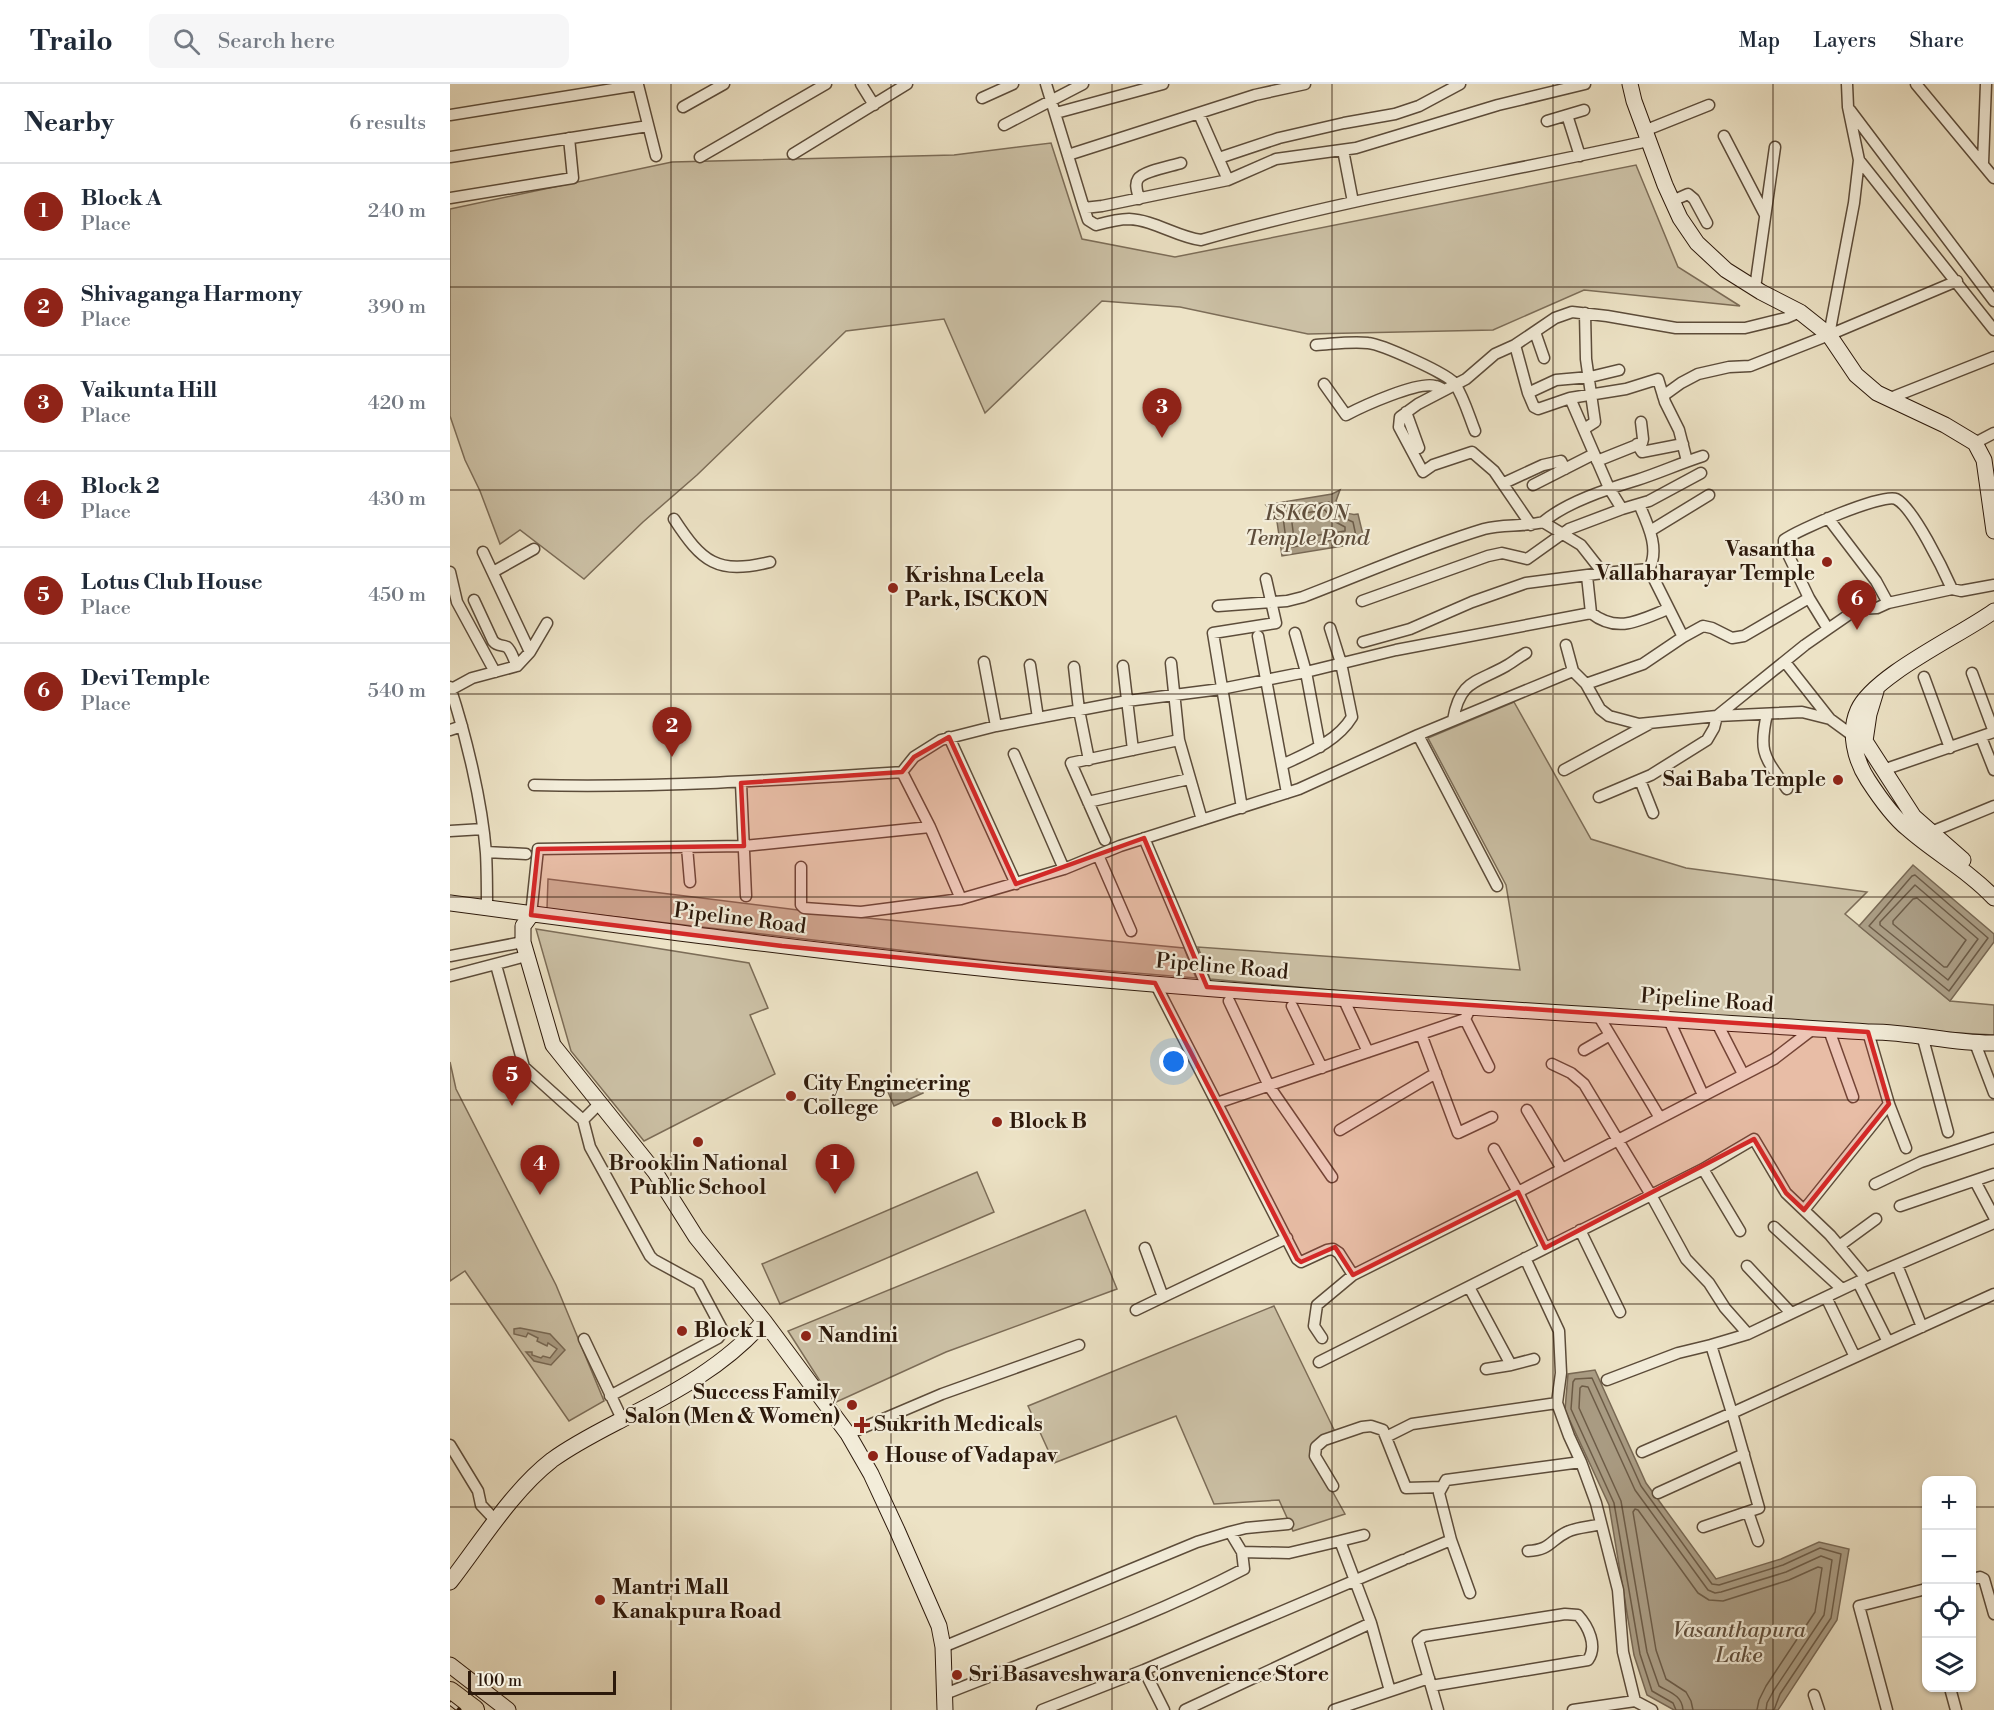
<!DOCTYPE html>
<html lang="en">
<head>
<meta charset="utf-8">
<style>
	body { margin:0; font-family:"Libre Bodoni",serif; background:#f6f6f7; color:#1f2937 }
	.controls { position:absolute; right:18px; bottom:18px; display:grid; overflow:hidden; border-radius:12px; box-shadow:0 2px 4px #0004 }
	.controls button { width:54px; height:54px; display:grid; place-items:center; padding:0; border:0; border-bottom:2px solid #e0e1e3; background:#fff; color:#1f2937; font:30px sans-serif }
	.scale { position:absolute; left:18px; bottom:15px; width:148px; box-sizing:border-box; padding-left:6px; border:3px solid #2c190b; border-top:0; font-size:16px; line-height:21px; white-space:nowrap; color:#2c190b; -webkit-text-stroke:4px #f3edda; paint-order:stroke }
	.you { position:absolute; left:724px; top:978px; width:21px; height:21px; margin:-15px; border:4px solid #fff; border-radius:50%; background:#1a73e8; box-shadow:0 0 0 9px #1a73e833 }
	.badge { display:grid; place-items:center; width:39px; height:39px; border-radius:50%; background:#8f2418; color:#fff; font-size:20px; font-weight:700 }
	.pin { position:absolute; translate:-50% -50px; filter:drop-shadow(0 2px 3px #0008) }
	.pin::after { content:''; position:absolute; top:32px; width:21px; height:18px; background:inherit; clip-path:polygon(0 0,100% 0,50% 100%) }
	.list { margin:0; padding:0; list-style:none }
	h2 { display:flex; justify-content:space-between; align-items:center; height:78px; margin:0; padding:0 24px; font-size:26px }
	h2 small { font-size:20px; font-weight:400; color:#747a83 }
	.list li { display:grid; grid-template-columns:39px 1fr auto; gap:18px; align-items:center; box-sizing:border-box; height:96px; padding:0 24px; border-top:2px solid #e0e1e3 }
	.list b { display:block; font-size:22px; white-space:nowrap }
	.list p { margin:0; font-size:20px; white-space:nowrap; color:#747a83 }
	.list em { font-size:20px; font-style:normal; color:#747a83 }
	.icon { flex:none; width:33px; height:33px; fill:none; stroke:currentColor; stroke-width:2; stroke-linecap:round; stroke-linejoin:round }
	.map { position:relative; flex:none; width:1544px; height:1626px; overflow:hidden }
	header { display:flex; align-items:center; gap:36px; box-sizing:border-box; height:84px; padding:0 30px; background:#fff; border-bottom:2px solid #e0e1e3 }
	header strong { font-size:28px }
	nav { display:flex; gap:33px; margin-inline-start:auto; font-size:21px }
	.search { width:420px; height:54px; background:#f6f6f7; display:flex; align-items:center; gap:15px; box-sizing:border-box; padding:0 21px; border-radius:12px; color:#747a83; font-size:22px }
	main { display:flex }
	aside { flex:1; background:#fff }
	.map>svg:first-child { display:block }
	.green { fill:#ccc1a6; stroke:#7c6d58; stroke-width:1.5 }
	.water { fill:#ab9e86; stroke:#786955; stroke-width:1.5 }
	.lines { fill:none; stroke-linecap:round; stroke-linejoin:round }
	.shore { stroke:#6c5c48; stroke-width:1.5 }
	.street-casing { stroke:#5c4c3a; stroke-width:13 }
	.secondary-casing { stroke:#2c190b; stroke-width:17 }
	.highway-casing { stroke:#2c190b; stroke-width:22 }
	.street { stroke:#f3edda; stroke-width:10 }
	.secondary { stroke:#f3edda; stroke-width:15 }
	.highway { stroke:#ede3c6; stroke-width:20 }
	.rail-casing { stroke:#2c190b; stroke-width:5 }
	.rail { stroke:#f3edda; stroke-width:3; stroke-dasharray:9; stroke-linecap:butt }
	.marked { fill:#d62828; fill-opacity:0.2; stroke:#d62828; stroke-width:4.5; stroke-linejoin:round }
	.grid { fill:none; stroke:#2c190b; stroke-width:1.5; stroke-opacity:0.55 }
	.poi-dot { fill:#8f2418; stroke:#f3edda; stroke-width:2 }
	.labels { text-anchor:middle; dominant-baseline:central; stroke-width:4.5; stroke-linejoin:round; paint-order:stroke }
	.poi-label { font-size:21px; font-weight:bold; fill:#2c190b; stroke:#f3edda; text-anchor:start }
	.street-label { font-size:21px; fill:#2c190b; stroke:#f3edda }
	.water-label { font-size:22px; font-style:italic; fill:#5f4e3c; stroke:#f3edda }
</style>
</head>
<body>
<header>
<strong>Trailo</strong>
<div class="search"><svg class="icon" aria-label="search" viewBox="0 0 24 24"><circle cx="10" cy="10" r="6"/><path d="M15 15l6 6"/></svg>Search here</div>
<nav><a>Map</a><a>Layers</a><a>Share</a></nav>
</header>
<main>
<aside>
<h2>Nearby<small>6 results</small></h2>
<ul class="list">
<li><span class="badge">1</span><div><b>Block A</b><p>Place</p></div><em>240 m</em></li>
<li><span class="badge">2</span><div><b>Shivaganga Harmony</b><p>Place</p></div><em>390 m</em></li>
<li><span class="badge">3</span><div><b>Vaikunta Hill</b><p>Place</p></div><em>420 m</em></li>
<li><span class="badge">4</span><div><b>Block 2</b><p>Place</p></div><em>430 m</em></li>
<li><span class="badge">5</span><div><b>Lotus Club House</b><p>Place</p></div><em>450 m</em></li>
<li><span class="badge">6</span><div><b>Devi Temple</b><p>Place</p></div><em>540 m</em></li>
</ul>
</aside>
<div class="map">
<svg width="1544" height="1626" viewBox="0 0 1544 1626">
	<rect width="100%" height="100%" fill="#ede3c6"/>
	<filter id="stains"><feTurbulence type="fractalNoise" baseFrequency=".00333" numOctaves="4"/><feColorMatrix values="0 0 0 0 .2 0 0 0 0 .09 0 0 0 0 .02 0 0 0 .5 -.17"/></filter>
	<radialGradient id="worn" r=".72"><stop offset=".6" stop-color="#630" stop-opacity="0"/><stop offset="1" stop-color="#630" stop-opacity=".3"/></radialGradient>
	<!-- green -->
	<path class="green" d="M601,59l31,96 93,18 461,-92 42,102 62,39 -156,-16 -91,40 -185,4 -128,-27 -78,-6 -117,112 -41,-94 -98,12 -149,144 -54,47 -59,57 -64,-49 -20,14 -20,-53 -15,-31 -15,-44v-207l222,-47 282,-7z
		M1064,618l77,137 95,29 181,24 -22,22 105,87 44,4v30l-454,-26 -330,-30 -12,-32 322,23 -14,-85 -78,-147z
		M98,795l298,37 338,32 12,30 -195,-16 -454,-53z
		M86,845l213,34 19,45 -18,7 25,59 -131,67 -73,-90z
		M0,978l6,27 100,196 48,116 -35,20 -104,-150 -15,10z
		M527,1088l17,40 -214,92 -18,-40z
		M635,1126l32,79 -171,63 -112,51 -46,-72z
		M824,1222l65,134 -29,11 35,63 -52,17 -14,-31 -65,4 -38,-88 -122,47 -26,-57z"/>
	<!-- water -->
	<path class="water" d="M890,406l-4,11c5,9 11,15 22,13l6,25 -9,5 -73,12 -6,-41 -10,-10 66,-11z
		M1463,781l81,69v8l-44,59 -91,-75z
		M467,995l6,14 -29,13 -6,-14z
		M70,1244l30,6 15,16 -14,15 -17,-4 -8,-9h6v3l9,3 2,-2 7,2 7,-9 -9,-6 -1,3 -10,-5 1,-3 -10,-5 -2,4 -12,-3v-5z
		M1145,1286l51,113 70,96 65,-20 38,-17 30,7 -12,71 -59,90h-104l-27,-15 -13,-40 -25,-150 -44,-95 3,-36z"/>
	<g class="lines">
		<!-- shore -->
		<path class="shore" d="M879,418l8,13 16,7 3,14 -69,12 -5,-39z
			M875,426l7,10 13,7v4l-51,8 -3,-24z
			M1465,791l73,63 -39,53 -80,-65 43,-50z
			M1465,801l63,54 -30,41 -68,-55v-3z
			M1467,814l49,42 -19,27h-3l-51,-43v-3l20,-22z
			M1226,1626l-3,-7 -21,-12 -12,-37 -26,-151 -43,-94 2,-27 2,-3 17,-1 49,108 71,98 7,1 64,-20 37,-17 21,6 -10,64 -51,76 -6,16
			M1233,1626c-1,-15 -14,-18 -24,-24l-12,-34 -26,-151 -42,-93 1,-20 2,-2 6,1 47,103 73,100 7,3 6,-1 65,-20 35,-16 11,4 -8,55 -50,75 -7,13 -1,7
			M1243,1626l-2,-9 -5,-9 -20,-13 -10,-29 -23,-138 2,-3 3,1 60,83 11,7 14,1 66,-21 29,-13 4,1 -7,44 -49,74 -7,14 -2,10"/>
		<!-- street casing -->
		<g class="street-casing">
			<path id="street" d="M411,0l13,21
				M596,0l38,124 18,-2 126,-26 48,-21 80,-11 142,-43 87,-21
				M1466,0l78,94
				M532,14l31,-14
				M233,23l41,-23
				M1400,26l144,191
				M606,29l107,-29
				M749,30l29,66
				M0,31l188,-30 18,71
				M1117,31l13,41
				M1097,37l37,-11
				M554,41l79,-41
				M1194,47l65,-26
				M1274,52l41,79
				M893,66l10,52
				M343,70l114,-70
				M618,71l187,-60 50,-11
				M0,73l198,-31
				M250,73l126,-73
				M769,74l60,-20 65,-15 51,-9 24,-8 41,-22
				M1409,76l135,170
				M1533,79l3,-79
				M0,114l123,-20 -4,-40
				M689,115c-1,-6 -5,-14 -1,-20 5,-8 34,-13 43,-16
				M1222,117l16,-7 6,5 13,24
				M634,124l4,12 8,5c11,-3 22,-6 33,-6 25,1 48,18 72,21 147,-42 298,-66 447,-99
				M1305,204l20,-141
				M1085,248l9,26
				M1379,251l25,-132 5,-43 -11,-53 -1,-23
				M866,261c17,-1 35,-4 52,-2 13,1 81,31 87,41 9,14 14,32 20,47
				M1065,261l13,48 28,-13 34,-3 29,-7
				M874,300l22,31c17,-9 72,-34 89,-29 3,0 6,2 9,4
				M1078,309l6,14 4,2 32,-11 39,90 13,21
				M1213,312l18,-13 17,-9 31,-7 21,-1 79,-31 128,-54
				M1120,314l56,-9 32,-10 7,23 14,28 8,31
				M1438,315l106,-42
				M956,328l13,36
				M1134,345l11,-7 -9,-63 -1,-46
				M1525,359l19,-10
				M1187,360l5,8 41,-8
				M1147,377l45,-18 1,-4 -2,-17
				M1054,399l39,-18 18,-4 4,8
				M1083,401l61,-31
				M1378,434l48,63 12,22
				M224,435c28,43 43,56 96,43
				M1093,438c24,-20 64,-33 94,-42 22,-7 44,-17 66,-24
				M1081,441l-37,-54 -22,-19 -39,13 -10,7 -24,-45 1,-10 18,-13 48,-25 29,-25 20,-9 40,-27 17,-6 35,4 69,12h69l41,-10 14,-6
				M1200,447l59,-36
				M33,468l47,100
				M0,488l7,30 38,70
				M43,488l41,-23
				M1359,514l-25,-52v-6c13,-10 99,-47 112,-41 17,8 48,72 56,90
				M24,516l19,41c5,6 8,3 14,6 5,4 7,14 10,19
				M912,517l126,-45 14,-3 25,6 42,-30 53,-20 27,-8 52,-28
				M768,522l69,-5 16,-4c60,-23 118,-49 181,-68 19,-5 39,-2 59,-7l38,23 22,28
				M1141,529c27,21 49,7 77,-4
				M845,549l11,39 14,75
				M808,552l29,157
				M1233,553l20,-11 9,2 20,10 12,-2 65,-38 19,31 29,-20 20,-1 11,-5 64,-14 9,2 33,-6
				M913,558l47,-13 62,-27 54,-19 77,-10 46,-4
				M1116,561l7,26 13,13 14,25 9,7 30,8 78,-8 85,-4 28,7 26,19
				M534,578l12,64
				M1335,578l45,57
				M721,579l8,77 23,80
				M580,581l8,53
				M673,582l10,84
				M624,583l5,43 10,50
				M1522,589l22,59
				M1474,593l26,71
				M1136,600l57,-20 40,-27 -34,-68c11,-20 -1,-44 -10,-65
				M0,603c16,48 32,115 36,166 1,18 1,36 1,55
				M0,606l22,-12 45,-12 13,-14 17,-29
				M1317,630c-9,40 -2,43 20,75
				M1003,636c7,-40 23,-37 53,-54 7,-4 13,-9 20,-13
				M0,646l12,-4
				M968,651l79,151
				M499,653l67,147
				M1531,653l13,33
				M564,670l50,115
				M832,681c25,-12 55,-23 70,-48l-11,-54 -11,-35
				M1114,686l85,-46
				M1433,686l111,-38
				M452,688l28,55 31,72
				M1190,696l13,33
				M291,699l5,113
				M84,701c123,3 245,-5 368,-13l12,-15 27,-17 55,-14 131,-25 94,-12 85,-17 90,-22 195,-37 -4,-37
				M1149,713l52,-22 56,-35 7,-12 3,-12 88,-71 23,-16
				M638,718l101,-23
				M792,724l-29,-175 63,-10 -10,-44
				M0,747l33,-2
				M1481,748l63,-26
				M694,754l63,149
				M655,756l-34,-77 108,-23
				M237,763l3,35
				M36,768l40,2
				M648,771l33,76
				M351,783v38l3,3 57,4 100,-13 103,-30 56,-23 179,-57 119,-54 155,-64
				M81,831l7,-66 206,-3 186,-19
				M0,872l73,-14
				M46,881l28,102 59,53 7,27 60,109 4,4 44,24 24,45 -1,5 -3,4 -108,58
				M0,892l76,-20
				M705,899l142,276 4,3 26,-12 6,-1 6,4 14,22
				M893,914l25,54
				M779,917l40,85 63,91
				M842,922l30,62
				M1148,931l62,103
				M1015,935l24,48
				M1219,936l34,75
				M1267,939l26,51
				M1379,946l24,67
				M971,950l37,99 34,-16
				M1472,951l26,97
				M1525,959l19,50
				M1134,966l26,-15
				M1102,980l19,9 13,11 67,111 35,64 23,24 16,25 23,26
				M767,1019l248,-84 6,-12
				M1439,1020l17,44
				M1077,1026l35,59
				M133,1036l16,-16
				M890,1046l96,-57
				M1044,1065l24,43 27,56
				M1253,1085l37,62
				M1525,1097l19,36
				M1425,1100l46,-22 73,-24
				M1450,1122l94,-32
				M1354,1126l85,-106 -21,-72
				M1324,1143l68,62
				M1130,1146l40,82
				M1389,1162l37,-27
				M1075,1174l34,73 2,42 -4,30
				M1447,1181l25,62
				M1297,1182l44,47
				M1416,1194l-118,56 -37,11 21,68 262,-119
				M1408,1198l30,60
				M1019,1203l42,78 23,-6
				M713,1213l124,-59
				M1376,1213l29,60
				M686,1226l27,-13 -18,-49
				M872,1254l-8,-12 3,-21 36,-30 165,-83 256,-133 39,-30
				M134,1255l38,80
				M869,1278l384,-193 51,-30 32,54 44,42 36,43 128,-55
				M1036,1285l25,-4
				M1157,1296l71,-27 33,-8
				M398,1350l94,-40 137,-49
				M936,1353l26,-13 145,-21 12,33 12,26 15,41 22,87 5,62 12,49
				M0,1361l28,46 3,14 15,16
				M1192,1368l90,-39 27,95 -56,19
				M883,1402l-18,-30 1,-9 8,-7 38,-13 9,-1 12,4 23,58 36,-1
				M1208,1409l86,-39
				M1298,1428l10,29
				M780,1448l16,-4 42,-4
				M914,1451l-24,6 31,82 19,68
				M1078,1467c23,-1 22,-11 39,-19 10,-5 24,-5 34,-8
				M792,1468l47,1 51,-12
				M958,1474l43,-18
				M1522,1495l8,-2 4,2 10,35
				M1020,1509l-19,-53 -12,-47 7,-13 135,-18
				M493,1563l254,-105 33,-10 12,20 2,17c-96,50 -199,85 -299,125
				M694,1586l20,40
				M981,1602l157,-26c10,-14 0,-34 -10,-45l-13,-1 -141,22 -6,5 20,69
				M1500,1604l6,22
				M1364,1611l5,15
				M592,1626l102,-40 259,-110
				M735,1626l186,-87
				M884,1626l95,-32
				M1123,1626l62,-9 17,9
				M1437,1626l-28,-104 67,-17"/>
		</g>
		<!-- secondary casing -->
		<g class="secondary-casing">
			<path id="secondary" d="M1180,0l4,17 31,84 15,33 17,25 29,27 35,22 39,20 29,23 27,40 21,18 68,32 30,18 9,17 10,71
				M1544,527c-33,24 -120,64 -136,99 -10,22 -3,50 10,70 11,17 24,36 40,49 27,24 61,42 86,69
				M1426,607l-7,23 -4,27 49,76 49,43
				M0,819c189,25 378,50 568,69 283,27 567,42 850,60 42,-1 84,12 126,11
				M81,831l-8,11v16l30,103 102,127 41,65 68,84 84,113 23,40 26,56 42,96 4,21 2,63
				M0,1498c31,-40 62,-91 102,-122 22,-16 46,-28 71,-41 51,-26 103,-54 141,-98
				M0,1581l58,45"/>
		</g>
		<!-- highway casing -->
		<g class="highway-casing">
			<path id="highway" d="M0,1608l24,18"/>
		</g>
		<!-- street -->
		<use href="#street" class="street"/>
		<!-- secondary -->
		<use href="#secondary" class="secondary"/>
		<!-- highway -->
		<use href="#highway" class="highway"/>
		<!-- rail casing -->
		<g class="rail-casing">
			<path id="rail" d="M0,1619l9,7"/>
		</g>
		<!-- rail -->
		<use href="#rail" class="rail"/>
	</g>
	<!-- marked area -->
	<path class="marked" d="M499,653l67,147 128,-46 63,149 661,45 21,72 -85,106 -18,-17 -32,-54 -209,109 -27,-56 -165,83 -18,-28 -34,15 -4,-3 -142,-276 -373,-37 -251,-31 7,-66 206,-3 -3,-63 161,-11 12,-15z"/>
	<!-- grid -->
	<path class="grid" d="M221,0v1626M441,0v1626M662,0v1626M882,0v1626M1103,0v1626M1323,0v1626M0,203h1544M0,406h1544M0,610h1544M0,813h1544M0,1016h1544M0,1220h1544M0,1423h1476M1522,1423h22"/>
	<!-- markers -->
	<g class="poi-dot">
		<circle cx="1377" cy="478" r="6"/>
		<circle cx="443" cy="504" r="6"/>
		<circle cx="1388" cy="696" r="6"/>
		<circle cx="341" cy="1012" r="6"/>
		<circle cx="547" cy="1038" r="6"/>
		<circle cx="248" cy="1058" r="6"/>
		<circle cx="232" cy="1247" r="6"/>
		<circle cx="356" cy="1252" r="6"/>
		<circle cx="402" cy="1321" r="6"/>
		<path d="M409 1332h6v6h6v6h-6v6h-6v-6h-6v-6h6z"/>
		<circle cx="423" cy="1372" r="6"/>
		<circle cx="150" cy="1516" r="6"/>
		<circle cx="507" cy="1591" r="6"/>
	</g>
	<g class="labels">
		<!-- poi labels -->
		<g class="poi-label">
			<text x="1365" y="466" text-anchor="end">Vasantha<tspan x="1365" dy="24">Vallabharayar Temple</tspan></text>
			<text x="455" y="492">Krishna Leela<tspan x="455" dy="24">Park, ISCKON</tspan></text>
			<text x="1376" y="696" text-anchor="end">Sai Baba Temple</text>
			<text x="353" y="1000">City Engineering<tspan x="353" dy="24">College</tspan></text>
			<text x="559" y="1038">Block B</text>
			<text x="248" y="1080" text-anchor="middle">Brooklin National<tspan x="248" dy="24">Public School</tspan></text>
			<text x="244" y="1247">Block 1</text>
			<text x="368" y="1252">Nandini</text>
			<text x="390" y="1309" text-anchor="end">Success Family<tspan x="390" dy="24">Salon (Men &amp; Women)</tspan></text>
			<text x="424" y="1341">Sukrith Medicals</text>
			<text x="435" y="1372">House of Vadapav</text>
			<text x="162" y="1504">Mantri Mall<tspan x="162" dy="24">Kanakpura Road</tspan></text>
			<text x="519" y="1591">Sri Basaveshwara Convenience Store</text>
		</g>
		<!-- street labels -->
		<g class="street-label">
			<text transform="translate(290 835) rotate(7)">Pipeline Road</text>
			<text transform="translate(772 883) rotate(5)">Pipeline Road</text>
			<text transform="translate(1257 917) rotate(4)">Pipeline Road</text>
		</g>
		<!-- water labels -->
		<g class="water-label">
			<text x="857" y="429">ISKCON<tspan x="857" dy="25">Temple Pond</tspan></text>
			<text x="1289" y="1546">Vasanthapura<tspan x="1289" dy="25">Lake</tspan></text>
		</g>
	</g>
	<rect width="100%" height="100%" filter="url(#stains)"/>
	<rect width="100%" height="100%" fill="url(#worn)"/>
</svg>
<div class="controls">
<button>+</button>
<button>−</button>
<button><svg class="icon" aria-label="locate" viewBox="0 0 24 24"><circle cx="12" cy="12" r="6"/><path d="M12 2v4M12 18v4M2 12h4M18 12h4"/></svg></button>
<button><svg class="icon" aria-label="layers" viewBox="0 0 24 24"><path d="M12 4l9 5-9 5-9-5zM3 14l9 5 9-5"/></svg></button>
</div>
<div class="scale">100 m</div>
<div class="you"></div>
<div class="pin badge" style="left:385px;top:1110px">1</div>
<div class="pin badge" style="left:222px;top:673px">2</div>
<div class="pin badge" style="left:712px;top:354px">3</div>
<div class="pin badge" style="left:90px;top:1111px">4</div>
<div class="pin badge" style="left:62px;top:1022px">5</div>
<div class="pin badge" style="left:1407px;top:546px">6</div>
</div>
</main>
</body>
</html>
